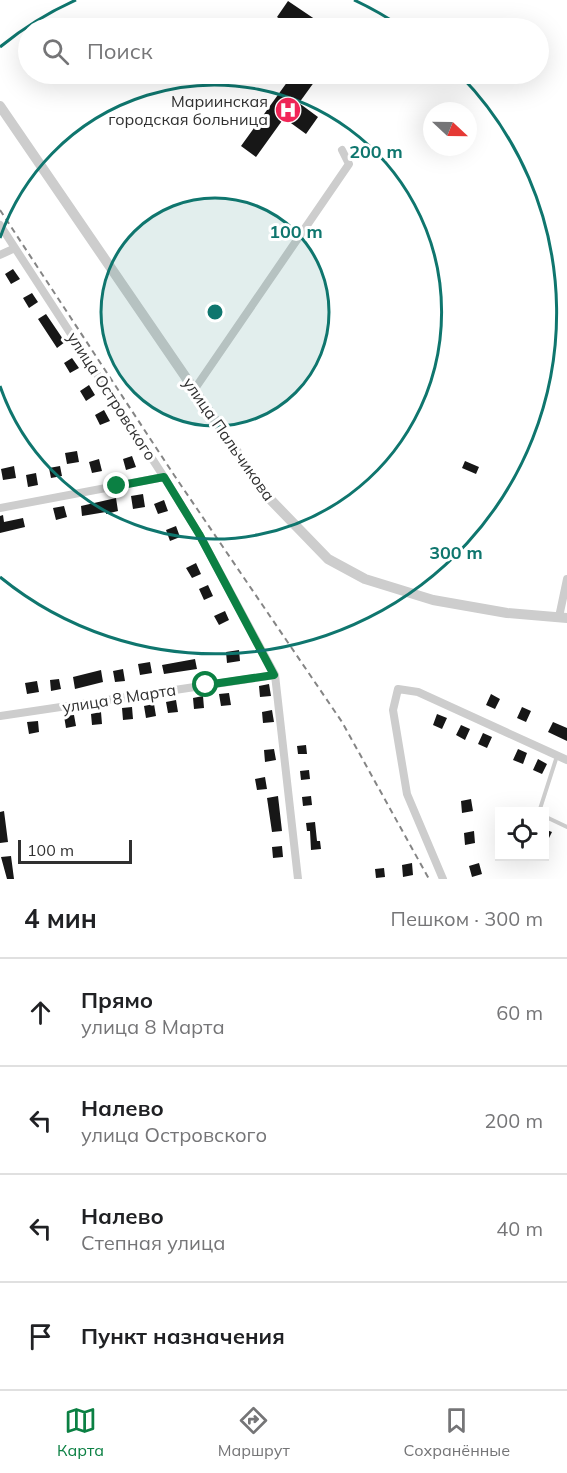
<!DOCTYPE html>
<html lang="ru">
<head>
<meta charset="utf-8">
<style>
	body { margin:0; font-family:Mulish,sans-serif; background:#f6f6f6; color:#202124 }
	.controls { position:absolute; right:18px; bottom:18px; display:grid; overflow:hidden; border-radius:0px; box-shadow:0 6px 24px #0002 }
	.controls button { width:54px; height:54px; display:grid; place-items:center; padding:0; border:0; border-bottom:2px solid #e0e0e0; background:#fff; color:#202124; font:30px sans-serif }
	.compass { position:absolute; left:423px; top:102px; width:54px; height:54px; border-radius:50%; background:#fff; box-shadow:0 6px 24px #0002; rotate:112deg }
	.scale { position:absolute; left:18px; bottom:15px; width:114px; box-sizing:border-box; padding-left:6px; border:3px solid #303030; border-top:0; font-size:16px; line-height:21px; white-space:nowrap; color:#303030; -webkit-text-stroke:4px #fff; paint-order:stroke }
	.stop { position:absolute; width:18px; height:18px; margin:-14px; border:4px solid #0b8043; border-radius:50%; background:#fff }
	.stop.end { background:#0b8043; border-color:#fff; box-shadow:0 2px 6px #0008 }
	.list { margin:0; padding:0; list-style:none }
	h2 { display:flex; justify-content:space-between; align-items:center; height:78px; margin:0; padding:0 24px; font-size:26px }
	h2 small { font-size:20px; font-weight:400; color:#757577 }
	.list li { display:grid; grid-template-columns:39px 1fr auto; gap:18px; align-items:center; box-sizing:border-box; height:108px; padding:0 24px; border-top:2px solid #e0e0e0 }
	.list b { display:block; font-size:22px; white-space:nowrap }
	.list p { margin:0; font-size:20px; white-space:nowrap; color:#757577 }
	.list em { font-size:20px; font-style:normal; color:#757577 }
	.icon { flex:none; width:33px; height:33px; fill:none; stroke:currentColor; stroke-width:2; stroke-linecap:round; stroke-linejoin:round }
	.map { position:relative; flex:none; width:567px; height:879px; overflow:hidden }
	.search { position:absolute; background:#fff; box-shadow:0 6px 24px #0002; left:18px; right:18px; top:18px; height:66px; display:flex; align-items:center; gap:15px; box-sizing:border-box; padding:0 21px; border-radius:33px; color:#757577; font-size:22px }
	.sheet { height:510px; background:#fff }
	nav { display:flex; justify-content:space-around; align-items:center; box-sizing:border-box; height:84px; border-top:2px solid #e0e0e0; background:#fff; font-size:16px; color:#757577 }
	nav a { display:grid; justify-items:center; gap:3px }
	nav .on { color:#0b8043 }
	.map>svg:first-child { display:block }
	.building { fill:#171717 }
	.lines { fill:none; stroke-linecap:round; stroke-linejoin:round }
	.service { stroke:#cdcdcd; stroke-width:4 }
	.minor { stroke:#cdcdcd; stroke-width:8 }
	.tertiary { stroke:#cdcdcd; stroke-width:10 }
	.rail { stroke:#858585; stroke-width:2; stroke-dasharray:6 4.5; stroke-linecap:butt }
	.route { stroke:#0b8043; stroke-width:8 }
	.ring { fill:none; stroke:#0f766e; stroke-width:3 }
	.labels { text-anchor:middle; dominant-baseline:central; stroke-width:6; stroke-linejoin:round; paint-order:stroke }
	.poi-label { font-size:16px; fill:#303030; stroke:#fff; text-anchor:end }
	.street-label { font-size:16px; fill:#303030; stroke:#fff }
	.centre { fill:#0f766e; stroke:#fff; stroke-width:3 }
	.ring-label { font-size:18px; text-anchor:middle; font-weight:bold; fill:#0f766e; stroke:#fff; stroke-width:6; stroke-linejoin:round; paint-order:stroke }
</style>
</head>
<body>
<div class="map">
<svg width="567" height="879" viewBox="0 0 567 879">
	<rect width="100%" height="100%" fill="#fff"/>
	<!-- building -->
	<path class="building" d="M288,1l40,27h-35l-16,-11z
		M293,74h27l-21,29 19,14 -12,17 -22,-16 -28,39 -15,-11z
		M13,269l7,10 -9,5 -6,-10z
		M32,293l6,9 -9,6 -6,-10z
		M46,314l19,28 -8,6 -19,-29z
		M72,358l7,10 -9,5 -6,-10z
		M89,385l6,10 -9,6 -6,-10z
		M104,410l6,11 -10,4 -5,-10z
		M77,451l2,11 -12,2 -2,-11z
		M132,456l4,11 -10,3 -3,-11z
		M99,459l3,12 -10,2 -3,-11z
		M465,461l14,6 -3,7 -14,-6z
		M14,466l2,12 -13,2 -2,-11z
		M60,466l2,10 -11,2 -2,-10z
		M36,473l2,12 -10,2 -2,-12z
		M143,494l2,13 -12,2 -2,-13z
		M116,498l2,13 -12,3v-2l-24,4 -1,-10z
		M164,500l4,11 -10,3 -4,-10z
		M64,506l3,11 -11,3 -3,-12z
		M3,515l1,7 19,-4 2,9 -25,6v-17z
		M176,526l4,11 -10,4 -4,-11z
		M196,563l5,11 -9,4 -6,-10z
		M208,585l5,11 -9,4 -5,-11z
		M225,611l4,9 -10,5 -5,-9z
		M239,650l1,11 -13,2 -1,-11z
		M195,659l2,10 -33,5 -2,-9z
		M150,662l2,11 -12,2 -2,-11z
		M123,669l2,12 -10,1 -2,-11z
		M101,670l2,12 -28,7 -2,-12z
		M59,679l2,10 -10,2 -1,-11z
		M37,681l2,11 -12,2 -2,-11z
		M269,684l2,12 -11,1 -1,-11z
		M229,693l2,12 -10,1 -2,-12z
		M491,694l9,5 -5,10 -9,-4z
		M203,696l1,12 -10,1 -1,-11z
		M176,700l2,12 -10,1 -2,-11z
		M154,704l2,12 -10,2 -2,-12z
		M132,707l1,12 -10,1 -1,-12z
		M522,707l9,4 -5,11 -9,-4z
		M272,710l2,12 -11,1 -1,-11z
		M101,712l1,12 -10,1 -1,-11z
		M437,714l10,4 -5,11 -9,-4z
		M74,715l2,11 -10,2 -2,-12z
		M38,721l1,11 -10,2 -2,-12z
		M553,722l14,6v13l-19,-9z
		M461,725l9,4 -5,11 -9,-5z
		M483,733l9,4 -5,11 -9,-4z
		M306,745l1,9h-9l-1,-8z
		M274,749l2,11 -11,2 -1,-12z
		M518,749l9,4 -4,11 -10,-4z
		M538,759l9,5 -5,10 -9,-4z
		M309,770l1,9 -9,1 -1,-9z
		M265,777l2,12 -10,1 -2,-11z
		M278,796l4,35 -10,1 -5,-34z
		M311,796l1,9 -9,1 -1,-9z
		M471,799l2,12 -11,2 -1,-12z
		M4,811l4,31 -8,1v-31z
		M315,822l2,19h3l1,8 -10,1 -1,-19h-3l-1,-8z
		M544,829l8,3 -8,16z
		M474,831l1,12 -10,2 -1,-12z
		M282,846l1,11 -10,1 -1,-11z
		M11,856l3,23h-7l-6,-22z
		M412,863l1,12 -10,2 -1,-12z
		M479,863l3,11 -10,3 -3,-11z
		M384,868l1,9 -9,1 -1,-9z"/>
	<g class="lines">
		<!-- service -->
		<path class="service" d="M539,812l18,-56
			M544,816l23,11"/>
		<!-- minor -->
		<path class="minor" d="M0,225l164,252 35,57 76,141 23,204
			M0,255l15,-7
			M194,390l155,-226 -7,-14
			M0,508l164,-31
			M559,617l8,-38
			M0,716l275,-41
			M443,879l-36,-85 -14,-84 5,-21 20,3 149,68"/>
		<!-- tertiary -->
		<path class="tertiary" d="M0,106l267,390 61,63 37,20 68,21 74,13 60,5"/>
		<!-- rail -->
		<path class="rail" d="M0,210l174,265 168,247 87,157"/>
	</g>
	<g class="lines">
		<!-- route -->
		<path class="route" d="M117,486l47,-9 35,57 75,141 -68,10"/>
	</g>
	<!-- distance rings -->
	<circle cx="215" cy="312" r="114" fill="#0f766e" fill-opacity=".12"/>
	<g class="ring">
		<circle cx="215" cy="312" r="114"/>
		<path d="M0 238A227 227 0 1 1 0 386"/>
		<path d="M0 47A341 341 0 0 1 76 0M354 0A341 341 0 0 1 403 28M460 75A341 341 0 0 1 0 577"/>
	</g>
	<!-- icons -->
	<defs>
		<g id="hospital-disc" transform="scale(1.35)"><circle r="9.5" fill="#f22658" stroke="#fff"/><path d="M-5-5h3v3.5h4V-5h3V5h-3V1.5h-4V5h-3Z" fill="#fff"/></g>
	</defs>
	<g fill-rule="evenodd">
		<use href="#hospital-disc" x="288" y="110"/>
	</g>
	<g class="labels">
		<!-- poi labels -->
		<g class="poi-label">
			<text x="268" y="101">Мариинская<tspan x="268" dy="18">городская больница</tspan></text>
		</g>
		<!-- street labels -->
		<g class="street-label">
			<text transform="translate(112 396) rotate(57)">улица Островского</text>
			<text transform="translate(229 439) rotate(55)">улица Пальчикова</text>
			<text transform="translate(119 698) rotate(-9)">улица 8 Марта</text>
		</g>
	</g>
	<circle cx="215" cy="312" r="9" class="centre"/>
	<g class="ring-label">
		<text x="376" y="158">200 m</text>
		<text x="296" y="238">100 m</text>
		<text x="456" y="559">300 m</text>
	</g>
</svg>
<div class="controls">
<button><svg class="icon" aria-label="locate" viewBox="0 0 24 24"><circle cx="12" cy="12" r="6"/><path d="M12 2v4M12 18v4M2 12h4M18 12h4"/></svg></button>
</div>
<svg class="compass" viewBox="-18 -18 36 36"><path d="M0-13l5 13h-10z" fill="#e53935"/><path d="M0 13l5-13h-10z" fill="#757577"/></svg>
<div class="scale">100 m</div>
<div class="stop" style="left:206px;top:685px"></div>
<div class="stop end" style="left:117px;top:486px"></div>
<div class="search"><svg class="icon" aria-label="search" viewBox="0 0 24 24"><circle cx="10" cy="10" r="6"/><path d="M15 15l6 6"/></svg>Поиск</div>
</div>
<section class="sheet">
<h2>4 мин<small>Пешком · 300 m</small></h2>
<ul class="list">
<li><svg class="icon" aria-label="ahead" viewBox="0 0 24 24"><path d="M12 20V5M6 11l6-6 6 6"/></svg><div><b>Прямо</b><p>улица 8 Марта</p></div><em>60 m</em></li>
<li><svg class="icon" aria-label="left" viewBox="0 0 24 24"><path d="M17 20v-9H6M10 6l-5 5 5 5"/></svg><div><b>Налево</b><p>улица Островского</p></div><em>200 m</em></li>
<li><svg class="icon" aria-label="left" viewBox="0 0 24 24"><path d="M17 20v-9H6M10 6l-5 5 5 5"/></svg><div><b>Налево</b><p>Степная улица</p></div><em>40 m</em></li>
<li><svg class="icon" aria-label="arrive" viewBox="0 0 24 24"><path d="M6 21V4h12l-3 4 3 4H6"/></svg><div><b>Пункт назначения</b></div></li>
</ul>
</section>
<nav>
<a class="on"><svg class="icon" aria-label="map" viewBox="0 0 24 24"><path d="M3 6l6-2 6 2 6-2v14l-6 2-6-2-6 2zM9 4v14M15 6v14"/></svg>Карта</a>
<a><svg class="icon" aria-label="directions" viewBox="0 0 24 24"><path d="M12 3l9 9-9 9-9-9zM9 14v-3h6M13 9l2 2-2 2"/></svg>Маршрут</a>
<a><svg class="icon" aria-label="saved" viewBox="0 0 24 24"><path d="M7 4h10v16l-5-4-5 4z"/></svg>Сохранённые</a>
</nav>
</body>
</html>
